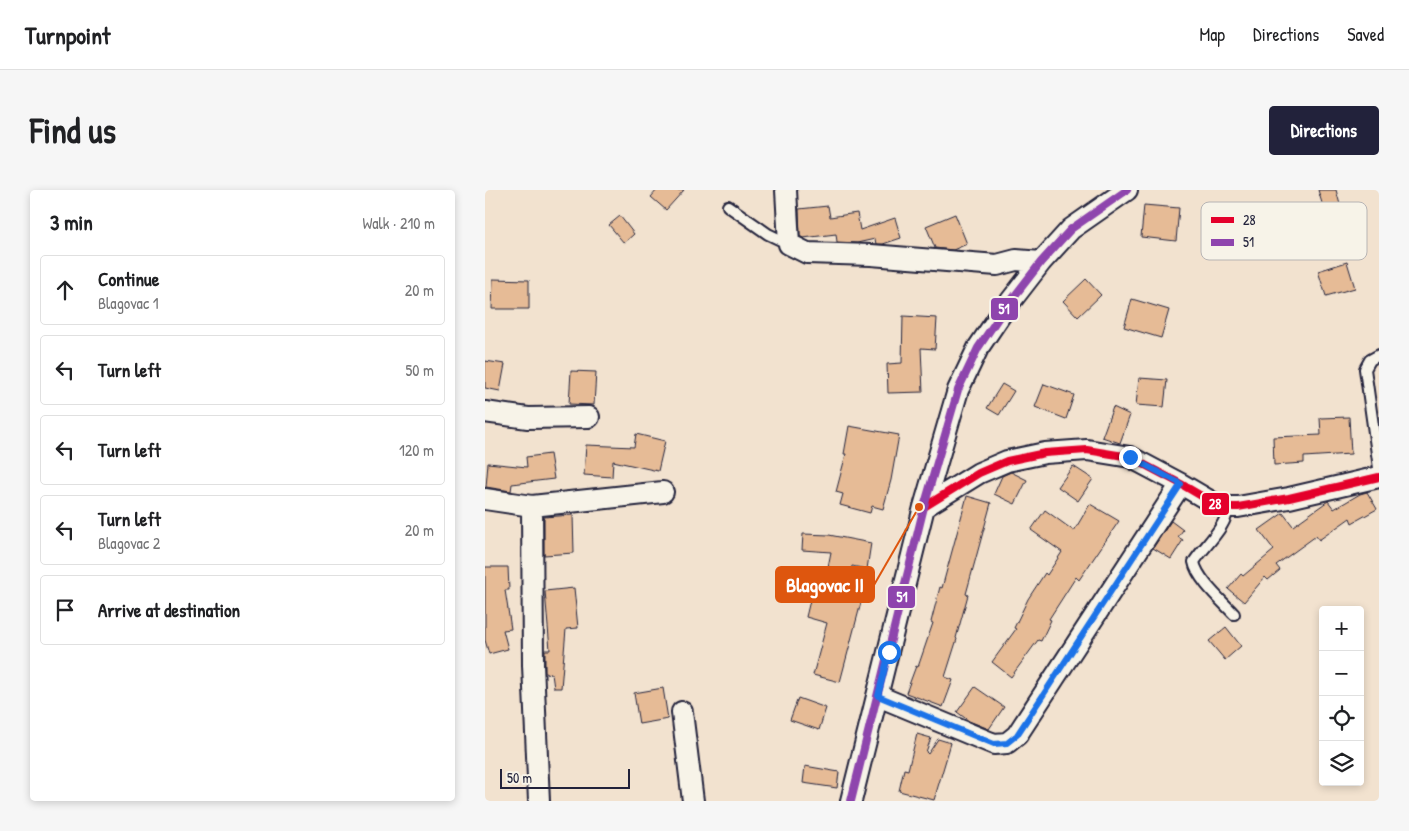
<!DOCTYPE html>
<html lang="en">
<head>
<meta charset="utf-8">
<style>
	body { margin:0; font-family:"Patrick Hand",sans-serif; background:#f6f6f6; color:#202124 }
	.controls { position:absolute; right:15px; bottom:15px; display:grid; overflow:hidden; border-radius:5px; box-shadow:0 2px 8px #0003 }
	.controls button { width:45px; height:45px; display:grid; place-items:center; padding:0; border:0; border-bottom:1px solid #e0e0e0; background:#fff; color:#202124; font:25px sans-serif }
	.scale { position:absolute; left:15px; bottom:12px; width:130px; box-sizing:border-box; padding-left:5px; border:2px solid #22223b; border-top:0; font-size:14px; line-height:18px; white-space:nowrap; color:#22223b; -webkit-text-stroke:4px #f7f3e8; paint-order:stroke }
	.stop { position:absolute; width:15px; height:15px; margin:-11px; border:4px solid #1a73e8; border-radius:50%; background:#fff }
	.stop.end { background:#1a73e8; border-color:#fff; box-shadow:0 1px 5px #0008 }
	.list { margin:0; padding:0; list-style:none }
	h2 { display:flex; justify-content:space-between; align-items:center; height:65px; margin:0; padding:0 20px; font-size:21px }
	h2 small { font-size:16px; font-weight:400; color:#757577 }
	.list li { display:grid; grid-template-columns:32px 1fr auto; gap:15px; align-items:center; box-sizing:border-box; height:70px; margin:0 10px 10px; padding:0 10px; border:1px solid #e0e0e0; border-radius:5px }
	.list b { display:block; font-size:19px; white-space:nowrap }
	.list p { margin:0; font-size:16px; white-space:nowrap; color:#757577 }
	.list em { font-size:16px; font-style:normal; color:#757577 }
	.icon { flex:none; width:28px; height:28px; fill:none; stroke:currentColor; stroke-width:2; stroke-linecap:round; stroke-linejoin:round }
	.map { position:relative; flex:none; width:894px; height:611px; overflow:hidden; border-radius:5px }
	header { display:flex; align-items:center; gap:30px; box-sizing:border-box; height:70px; padding:0 25px; background:#fff; border-bottom:1px solid #e0e0e0 }
	header strong { font-size:24px }
	nav { display:flex; gap:28px; margin-inline-start:auto; font-size:18px }
	.intro { display:flex; align-items:center; justify-content:space-between; box-sizing:border-box; height:120px; padding:0 30px }
	h1 { margin:0; font-size:35px }
	.button { padding:12px 22px; border-radius:5px; background:#22223b; color:#fff; font-size:18px; font-weight:700 }
	main { display:flex; gap:30px; padding:0 30px }
	aside { flex:1; background:#fff; border-radius:5px; box-shadow:0 2px 8px #0003 }
	.map>svg:first-child { display:block }
	.building { fill:#e6bb96; stroke:#22223b }
	.lines { fill:none; stroke-linecap:round; stroke-linejoin:round }
	.lane-casing { stroke:#22223b; stroke-width:14 }
	.street-casing { stroke:#22223b; stroke-width:24 }
	.lane { stroke:#f7f3e8; stroke-width:10 }
	.street { stroke:#f7f3e8; stroke-width:20 }
	.bus-1-casing { stroke:#f7f3e8; stroke-width:11 }
	.bus-2-casing { stroke:#f7f3e8; stroke-width:11 }
	.bus-1 { stroke:#e4002b; stroke-width:8 }
	.bus-2 { stroke:#8e44ad; stroke-width:8 }
	.route { stroke:#1a73e8; stroke-width:6 }
	.key { fill:#f7f3e8; stroke:#b7b4b4; stroke-width:1 }
	.key-label { font-size:14px; fill:#22223b }
	.leader { fill:none; stroke:#de560e; stroke-width:2 }
	.callout-dot { fill:#de560e; stroke:#f7f3e8; stroke-width:2 }
	.callout { fill:#de560e; stroke:#de560e; stroke-width:2 }
	.callout-label { font-size:20px; text-anchor:middle; font-weight:bold; fill:#fff }
	.line-badge { stroke:#f7f3e8; stroke-width:2 }
	.badge-label { font-size:14px; text-anchor:middle; font-weight:bold; fill:#fff }
</style>
</head>
<body>
<header>
<strong>Turnpoint</strong>
<nav><a>Map</a><a>Directions</a><a>Saved</a></nav>
</header>
<div class="intro"><h1>Find us</h1><a class="button">Directions</a></div>
<main>
<aside>
<h2>3 min<small>Walk · 210 m</small></h2>
<ul class="list">
<li><svg class="icon" aria-label="ahead" viewBox="0 0 24 24"><path d="M12 20V5M6 11l6-6 6 6"/></svg><div><b>Continue</b><p>Blagovac 1</p></div><em>20 m</em></li>
<li><svg class="icon" aria-label="left" viewBox="0 0 24 24"><path d="M17 20v-9H6M10 6l-5 5 5 5"/></svg><div><b>Turn left</b></div><em>50 m</em></li>
<li><svg class="icon" aria-label="left" viewBox="0 0 24 24"><path d="M17 20v-9H6M10 6l-5 5 5 5"/></svg><div><b>Turn left</b></div><em>120 m</em></li>
<li><svg class="icon" aria-label="left" viewBox="0 0 24 24"><path d="M17 20v-9H6M10 6l-5 5 5 5"/></svg><div><b>Turn left</b><p>Blagovac 2</p></div><em>20 m</em></li>
<li><svg class="icon" aria-label="arrive" viewBox="0 0 24 24"><path d="M6 21V4h12l-3 4 3 4H6"/></svg><div><b>Arrive at destination</b></div></li>
</ul>
</aside>
<div class="map">
<svg width="894" height="611" viewBox="0 0 894 611">
	<rect width="100%" height="100%" fill="#f2e2cf"/>
	<filter id="ink" filterUnits="userSpaceOnUse"><feTurbulence type="fractalNoise" baseFrequency=".02" numOctaves="2"/><feDisplacementMap in="SourceGraphic" scale="10" xChannelSelector="R" yChannelSelector="G"/><feConvolveMatrix kernelMatrix="1 2 1 2 8 2 1 2 1" color-interpolation-filters="sRGB"/></filter>
	<g filter="url(#ink)">
		<!-- building -->
		<path class="building" d="M172,0h27l-18,20 -15,-13z
			M833,0h18l11,40 -28,8 -6,-21 12,-4z
			M659,15l35,3 -3,33 -35,-4z
			M343,16l2,11 27,-4 3,17 35,-12 6,20 -18,6h-7l-1,-5 -18,4 -20,-1 -1,-8 -33,4 -3,-2 -1,-27z
			M470,24l12,30 -14,6 -18,-2 -9,-22z
			M135,26l14,18 -10,9 -15,-18z
			M862,72l8,26 -29,8 -8,-25z
			M8,89l36,1v29h-37z
			M601,89l15,16 -23,22 -15,-16z
			M647,109l37,11 -8,28 -37,-11z
			M418,126l34,2 -2,31 -14,-1 2,44 -35,1 -1,-29 15,-1z
			M0,171l20,3 -5,27 -15,-3z
			M86,181l25,1 -2,33 -25,-1z
			M654,188l28,2 -3,27 -28,-2z
			M517,194l12,7 -15,24 -12,-7z
			M559,194l30,11 -8,24 -31,-12z
			M628,217l17,8 -10,28 -18,-6z
			M864,227l2,37 -47,3v6l-30,2 -1,-28 48,-2 -1,-17z
			M364,236l50,9 -8,45 -8,29 -11,-3 -2,7 -30,-8 3,-11 -7,-2 10,-38h-2z
			M151,244l29,7 -7,30 -45,-10 -1,16 -28,-2 2,-30 48,2z
			M65,264l4,25 -42,5 -1,7 -25,-4 2,-24 39,4 -1,-10z
			M588,276l20,13 -15,22 -20,-14z
			M526,282l16,8 -12,24 -21,-10 8,-18z
			M882,302l10,17 -25,14 -2,-5 -31,22 -3,-4 -40,29 4,5 -12,10 -3,-3 -21,25 -16,-13 13,-15 2,2 31,-26 -15,-20 24,-17 10,13 35,-25 6,8 26,-15z
			M482,306l24,7 -25,91 2,1 -12,43 1,1 -12,38 8,3 -10,27 -37,-14 10,-27 2,1 15,-44 -2,-1 9,-35 2,1z
			M605,314l29,17 -40,59 -3,-3 -27,42 2,1 -10,21 -3,-1 -27,37 -19,-15 24,-33 -2,-1 14,-29 17,-26 2,2 15,-23 -31,-22 14,-20 29,21z
			M88,325l1,38 -30,2v-38z
			M686,331l12,9 -5,7 5,3 -12,19 -18,-11z
			M318,344l26,1 42,8 -4,26 -15,-3 -1,5 -23,-4 3,-15 -29,-2z
			M0,377h23l1,23h-4l6,39 -8,1 5,19 -19,5 -4,-14z
			M89,398l4,40 -12,1 -5,59h-7l-2,-14 -7,-1v-23h5l-5,-59z
			M354,399l24,6 -23,87 -27,-7 14,-52 -21,-6 6,-25 25,7z
			M741,437l15,19 -16,14 -16,-19z
			M490,497l29,20 -15,22 -20,-8 -12,-9z
			M178,498l5,31 -29,5 -5,-31z
			M313,508l28,10 -7,22 -29,-10z
			M432,544l14,4 -5,14 2,2 10,-15 13,4 -17,57 -35,-9 5,-22 4,1z
			M320,576l34,6 -2,16 -34,-5z"/>
		<g class="lines">
			<!-- lane casing -->
			<g class="lane-casing">
				<path id="lane" d="M243,16l40,28 21,10
					M894,165l-9,5 -5,9 14,99
					M742,317c2,18 -23,39 -33,55 3,17 28,39 40,52"/>
			</g>
			<!-- street casing -->
			<g class="street-casing">
				<path id="street" d="M301,0l3,54 18,9 64,2 126,10 19,-5 25,2
					M0,222l43,6 61,-1
					M0,309l47,7 131,-14
					M47,316l1,159 6,136
					M439,317l55,-34 28,-12 38,-8 42,-3 43,7 51,27 34,20 12,3h11l51,-9 90,-21
					M393,506l116,48 13,-1 10,-8 164,-251
					M197,522l11,89
					M366,611l73,-294 34,-117 20,-42 25,-37 38,-49 30,-33 56,-39"/>
			</g>
			<!-- lane -->
			<use href="#lane" class="lane"/>
			<!-- street -->
			<use href="#street" class="street"/>
			<!-- bus-1 casing -->
			<g class="bus-1-casing">
				<path id="bus-1" d="M439,317l55,-34 28,-12 38,-8 42,-3 43,7 51,27 34,20 12,3h11l51,-9 90,-21"/>
			</g>
			<!-- bus-2 casing -->
			<g class="bus-2-casing">
				<path id="bus-2" d="M366,611l73,-294 34,-117 20,-42 25,-37 38,-49 30,-33 56,-39"/>
			</g>
			<!-- bus-1 -->
			<use href="#bus-1" class="bus-1"/>
			<!-- bus-2 -->
			<use href="#bus-2" class="bus-2"/>
		</g>
	</g>
	<g class="lines" filter="url(#ink)">
		<!-- route -->
		<path class="route" d="M404,462l-11,44 116,48 13,-1 10,-8 164,-251 -51,-27"/>
	</g>
	<!-- legend -->
	<rect x="716" y="12" width="166" height="58" rx="8" class="key"/>
	<rect x="726" y="27" width="23" height="6" fill="#e4002b"/>
	<rect x="726" y="49" width="23" height="7" fill="#8e44ad"/>
	<g class="key-label">
		<text x="758" y="35">28</text>
		<text x="758" y="57">51</text>
	</g>
	<!-- callouts -->
	<path class="leader" d="M434 317L389 395"/>
	<circle class="callout-dot" cx="434" cy="317" r="5"/>
	<rect class="callout" x="291" y="377" width="98" height="35" rx="5"/>
	<g class="callout-label">
		<text x="340" y="402">Blagovac II</text>
	</g>
	<g class="line-badge">
		<rect x="505" y="107" width="29" height="24" rx="5" fill="#8e44ad"/>
		<rect x="716" y="302" width="29" height="24" rx="5" fill="#e4002b"/>
		<rect x="402" y="395" width="29" height="24" rx="5" fill="#8e44ad"/>
	</g>
	<g class="badge-label">
		<text x="519" y="124">51</text>
		<text x="730" y="319">28</text>
		<text x="417" y="412">51</text>
	</g>
</svg>
<div class="controls">
<button>+</button>
<button>−</button>
<button><svg class="icon" aria-label="locate" viewBox="0 0 24 24"><circle cx="12" cy="12" r="6"/><path d="M12 2v4M12 18v4M2 12h4M18 12h4"/></svg></button>
<button><svg class="icon" aria-label="layers" viewBox="0 0 24 24"><path d="M12 4l9 5-9 5-9-5zM3 14l9 5 9-5"/></svg></button>
</div>
<div class="scale">50 m</div>
<div class="stop" style="left:404px;top:462px"></div>
<div class="stop end" style="left:645px;top:267px"></div>
</div>
</main>
</body>
</html>
